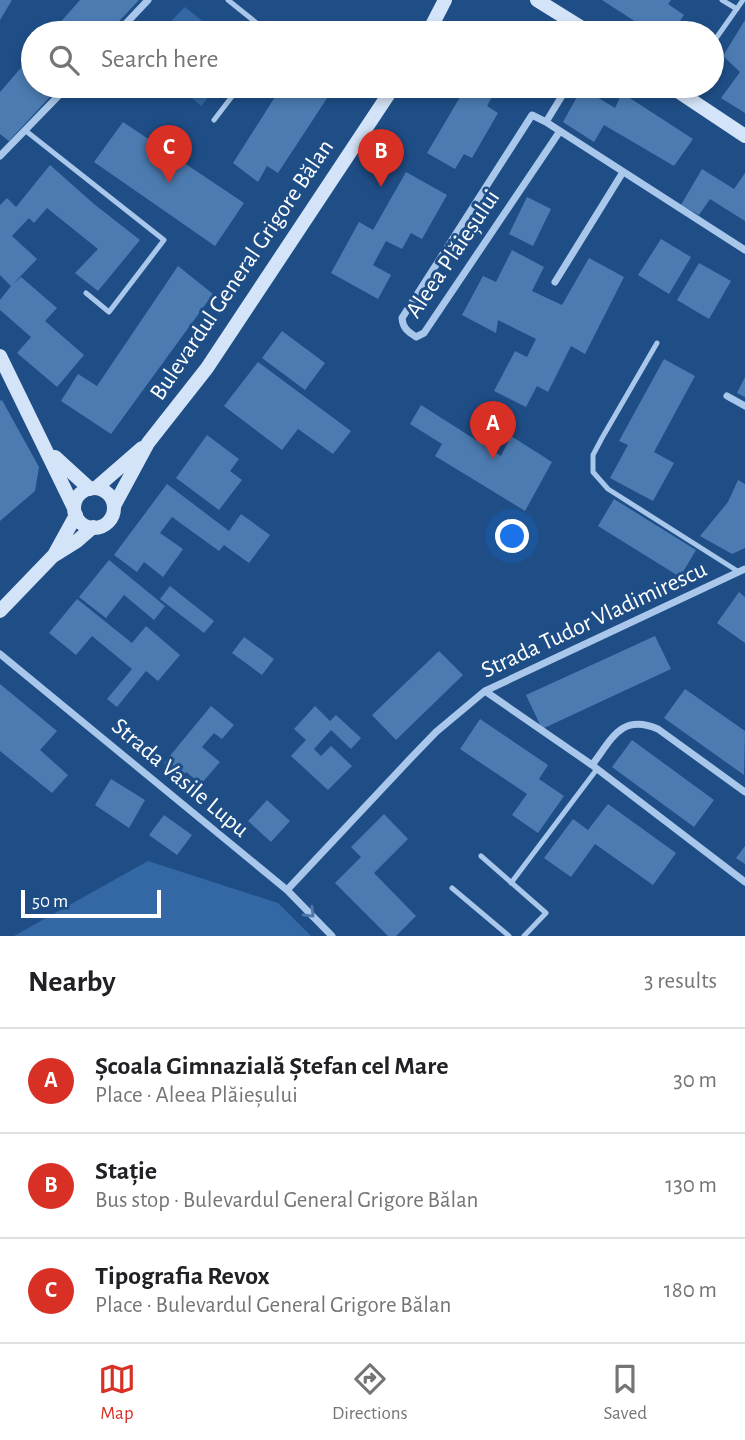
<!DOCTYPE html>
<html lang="en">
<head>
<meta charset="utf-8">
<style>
	body { margin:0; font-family:"Alegreya Sans",sans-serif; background:#f6f6f6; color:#202124 }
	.scale { position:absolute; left:21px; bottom:18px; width:140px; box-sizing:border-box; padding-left:7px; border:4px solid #fff; border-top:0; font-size:19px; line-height:24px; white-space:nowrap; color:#fff; -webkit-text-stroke:5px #1f4e87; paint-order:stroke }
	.you { position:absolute; left:513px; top:537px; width:24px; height:24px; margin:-18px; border:5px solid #fff; border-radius:50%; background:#1a73e8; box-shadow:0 0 0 10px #1a73e833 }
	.badge { display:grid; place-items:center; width:46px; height:46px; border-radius:50%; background:#d93025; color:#fff; font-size:23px; font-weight:700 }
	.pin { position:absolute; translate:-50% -58px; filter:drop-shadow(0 2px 4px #0008) }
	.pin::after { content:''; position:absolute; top:37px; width:24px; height:21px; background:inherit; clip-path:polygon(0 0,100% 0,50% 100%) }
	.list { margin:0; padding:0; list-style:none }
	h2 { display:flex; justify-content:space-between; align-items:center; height:91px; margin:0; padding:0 28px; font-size:30px }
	h2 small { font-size:23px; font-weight:400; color:#757577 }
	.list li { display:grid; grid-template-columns:46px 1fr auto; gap:21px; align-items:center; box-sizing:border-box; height:105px; padding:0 28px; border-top:2px solid #e0e0e0 }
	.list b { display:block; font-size:26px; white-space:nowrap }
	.list p { margin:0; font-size:23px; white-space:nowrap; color:#757577 }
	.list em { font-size:23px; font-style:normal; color:#757577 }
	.icon { flex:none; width:38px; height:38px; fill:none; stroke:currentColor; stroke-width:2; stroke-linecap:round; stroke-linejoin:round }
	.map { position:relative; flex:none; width:745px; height:936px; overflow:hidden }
	.search { position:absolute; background:#fff; box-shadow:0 4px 10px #0003; left:21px; right:21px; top:21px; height:77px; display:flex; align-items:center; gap:18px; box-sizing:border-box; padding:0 24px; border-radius:38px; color:#757577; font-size:26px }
	.sheet { height:406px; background:#fff }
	nav { display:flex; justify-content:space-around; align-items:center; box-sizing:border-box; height:98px; border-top:2px solid #e0e0e0; background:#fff; font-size:19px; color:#757577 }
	nav a { display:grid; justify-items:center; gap:4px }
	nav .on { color:#d93025 }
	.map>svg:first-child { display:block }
	.green { fill:#3368a4 }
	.building { fill:#4c7bb1 }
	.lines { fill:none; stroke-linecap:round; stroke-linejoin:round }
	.lane { stroke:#a9c7ea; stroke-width:5 }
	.street { stroke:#a9c7ea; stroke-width:7 }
	.secondary { stroke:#d4e4f8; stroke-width:14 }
	.oneway { stroke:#4f78aa }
	.labels { text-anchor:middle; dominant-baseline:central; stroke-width:6; stroke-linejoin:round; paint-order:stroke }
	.street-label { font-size:24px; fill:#fff; stroke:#1f4e87 }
</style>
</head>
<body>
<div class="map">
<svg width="745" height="936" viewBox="0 0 745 936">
	<rect width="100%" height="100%" fill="#1f4e87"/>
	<!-- green -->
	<path class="green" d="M185,7l32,26h-58z
		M178,86h40l-17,20z
		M148,861l130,42 33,33h-297z"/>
	<!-- building -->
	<path class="building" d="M0,0h12l-12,20z
		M80,0h59l-31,33h-57z
		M602,0h69l-3,4 16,11 -12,18h-19z
		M745,20v93l-24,-15 19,-26 -17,-16z
		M33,54v32h27l-51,55 -9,-7v-42z
		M282,86h53l-57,87 -11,-7 -9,16 -25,-19z
		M453,86h66l-6,11 -16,-9 -10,18 11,7 -26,45 -8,-4 -9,15 -28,-16 36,-61z
		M582,88l33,20 7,-15 71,46 -19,27 -70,-41 -10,17 -31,-20z
		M123,122l121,81 -29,43 -121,-84z
		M50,165l44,39 46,36 -42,51 -23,-18 23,-24 -51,-41 -13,15 -5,-5 -17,18 25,23 -24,25 8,-7 36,31 -12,13 39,34 -27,32 -40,-34 14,-16 -31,-27v-10l11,-14 -11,-11v-70l7,-7 9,9z
		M702,169l32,20 11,-16v48l-35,-22 -11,16 -18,-10z
		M406,172l41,23 -25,44 -11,-6 -9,16 -16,-8 -13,24 18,10 -13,24 -47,-26 28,-51 14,8z
		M527,197l24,12 -18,37 -24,-12z
		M661,239l30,18 -22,37 -31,-19z
		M512,250l32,17 -12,24 30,14 27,-47 35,19 -39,77 -14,-8 -23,46 -11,-6 -11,21 -32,-16 21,-40 12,6 9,-18 -38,-19 -2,13 -34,-18 21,-39 13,6z
		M699,263l32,18 -22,38 -32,-19z
		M178,266l35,28 -102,140 -50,-33 17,-27 19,12z
		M282,331l43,32 -20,27 -43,-32z
		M664,359l31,17 -41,76 20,11 -21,38 -43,-23 18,-33 -9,-4z
		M258,362l93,69 -18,23 -35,-25 -16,21 -58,-44z
		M745,377v20l-8,-4z
		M2,400l37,67 -4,24 -35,30v-120z
		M421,405l80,51 10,-20 41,26 -27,49 -90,-55 7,-12 -32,-20z
		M207,435l32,24 -9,12 12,9 -23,30 -43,-32z
		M738,480l7,4v64l-13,6 -32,-18 28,-34z
		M167,484l62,47 12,-17 29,21 -21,28 -25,-18 -5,6 -47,-34 -12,16 23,16 -20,28 -19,-15 -7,10 -23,-17z
		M614,499l82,51 -16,27 -82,-51z
		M109,560l56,46 -11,14 -30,-25 -18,23 -27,-21z
		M170,586l44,35 -10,12 -44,-34z
		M739,592l6,5v46l-28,-20z
		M77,599l55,44 14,-17 34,29 -22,26 -12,-10 -29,36 -10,-8 25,-30 -40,-33 -16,19 -27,-22z
		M655,636l16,33 -129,60 -16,-34z
		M244,637l30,22 -12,16 -30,-22z
		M439,651l24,24 -67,65 -24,-25z
		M0,684l57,47 -17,19 28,25 -16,18 -52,-42z
		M685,689l60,42 -1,44 -80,-57z
		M211,706l23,19 -12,14 -8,-6 -12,14 18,15 -19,22 -15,-12 -5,6 -17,-15z
		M315,706l15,15 6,-6 25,23 -10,11 -20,-19 -17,19 7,7 10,-10 21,20 -24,24 -37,-34 15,-16 -12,-11z
		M480,719l68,46 -9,14 25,17 -26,37 -26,-18 15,-21 -67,-45z
		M632,740l82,60 -20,27 -82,-60z
		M111,779l34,21 -16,28 -34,-23z
		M267,800l23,21 -19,21 -23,-21z
		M608,804l68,49 -23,32 -58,-41 -24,33 -27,-19 29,-39 15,11z
		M384,814l24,25 -34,34 42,43 -20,20h-8l-53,-53 26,-26 -10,-10z
		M164,815l28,20 -15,20 -28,-20z
		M745,846v18l-9,-6z"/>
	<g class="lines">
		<!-- lane -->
		<path class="lane" d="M228,0l41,33
			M722,0l15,9
			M712,44l31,-44
			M214,120l26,-34
			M26,131l138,109 -55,72 -23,-19
			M657,343l-55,95 -9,17v17l15,17 131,83
			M481,856l65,57 -22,23
			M511,883l86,-114
			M452,888l57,48"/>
		<!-- street -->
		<path class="street" d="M117,33l31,-33
			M546,122l22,-36
			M560,131l-136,202 -8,4c-8,-6 -13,-8 -14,-19l130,-203 14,7 199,128
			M0,156l68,-70
			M555,282l68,-110
			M727,396l18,10
			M0,654l287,236 45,46
			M485,691l107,74 153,117
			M592,765c20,-26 29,-52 66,-36l87,63
			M287,890l122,-130 27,-28 49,-41 260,-122"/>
		<!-- secondary -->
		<path class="secondary" d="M537,0l53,33
			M428,33l17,-33
			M670,86l75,50
			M0,356l74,152
			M55,457l35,32
			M96,488l46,-40
			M74 508a20 20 0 1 1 40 0a20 20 0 1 1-40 0Z
			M114,506l34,-63 59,-75 187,-282
			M54,555l22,-40
			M0,611l53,-55 24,-15 16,-14"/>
	</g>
	<!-- one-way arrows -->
	<defs><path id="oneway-chevron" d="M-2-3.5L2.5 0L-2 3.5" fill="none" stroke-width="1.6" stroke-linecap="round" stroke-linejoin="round" transform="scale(1.75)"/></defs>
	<use class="oneway" href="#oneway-chevron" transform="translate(310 913) rotate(45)"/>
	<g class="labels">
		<!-- street labels -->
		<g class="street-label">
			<text transform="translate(453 254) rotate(-56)">Aleea Plăieșului</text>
			<text transform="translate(242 270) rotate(-56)">Bulevardul General Grigore Bălan</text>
			<text transform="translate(594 620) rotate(-25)">Strada Tudor Vladimirescu</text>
			<text transform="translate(180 778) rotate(40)">Strada Vasile Lupu</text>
		</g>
	</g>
</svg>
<div class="scale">50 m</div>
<div class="you"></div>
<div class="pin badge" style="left:493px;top:459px">A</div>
<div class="pin badge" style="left:381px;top:187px">B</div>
<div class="pin badge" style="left:169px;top:183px">C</div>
<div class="search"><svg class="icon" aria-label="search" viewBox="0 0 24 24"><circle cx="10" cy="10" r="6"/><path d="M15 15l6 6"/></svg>Search here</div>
</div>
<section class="sheet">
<h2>Nearby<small>3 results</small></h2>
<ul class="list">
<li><span class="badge">A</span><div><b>Școala Gimnazială Ștefan cel Mare</b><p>Place · Aleea Plăieșului</p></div><em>30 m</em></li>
<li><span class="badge">B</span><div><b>Stație</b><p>Bus stop · Bulevardul General Grigore Bălan</p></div><em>130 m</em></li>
<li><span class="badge">C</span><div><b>Tipografia Revox</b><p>Place · Bulevardul General Grigore Bălan</p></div><em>180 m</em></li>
</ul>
</section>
<nav>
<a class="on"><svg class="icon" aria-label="map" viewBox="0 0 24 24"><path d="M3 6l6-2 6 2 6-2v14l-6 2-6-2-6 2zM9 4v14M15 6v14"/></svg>Map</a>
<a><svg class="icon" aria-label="directions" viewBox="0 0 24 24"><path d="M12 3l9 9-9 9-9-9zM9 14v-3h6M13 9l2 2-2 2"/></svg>Directions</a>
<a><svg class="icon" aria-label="saved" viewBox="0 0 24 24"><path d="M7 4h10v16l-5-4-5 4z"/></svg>Saved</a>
</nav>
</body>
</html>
